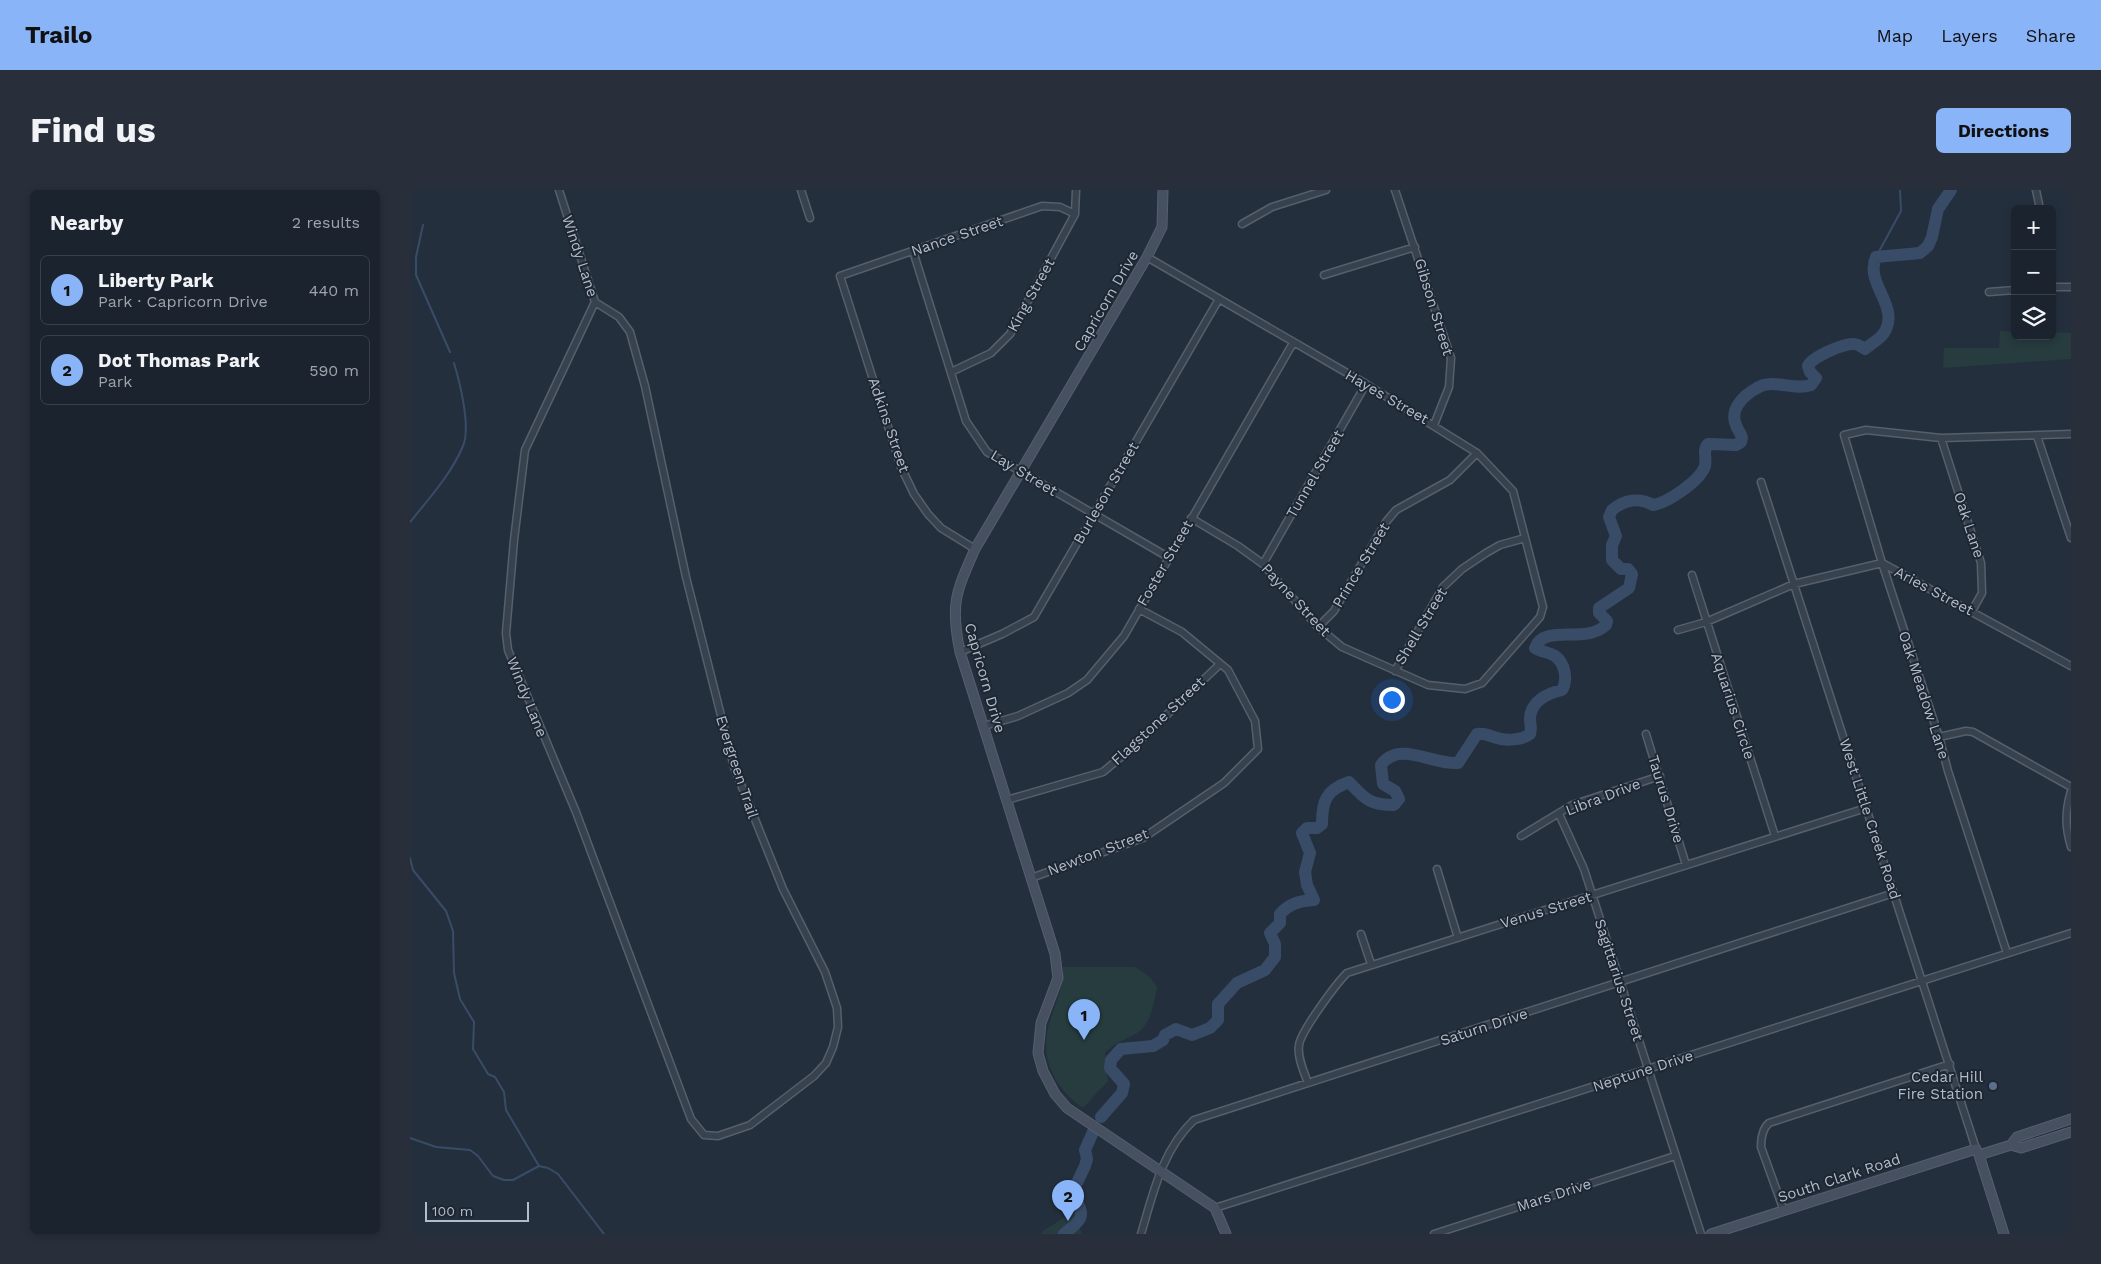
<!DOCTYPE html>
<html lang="en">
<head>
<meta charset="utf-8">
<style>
	body { margin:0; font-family:"Work Sans",sans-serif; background:#282f3a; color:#f1f3f6 }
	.controls { position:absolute; right:15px; top:15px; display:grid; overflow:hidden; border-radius:8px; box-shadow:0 2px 8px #0003 }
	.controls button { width:45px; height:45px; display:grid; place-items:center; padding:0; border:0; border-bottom:1px solid #39404a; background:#1b232e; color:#f1f3f6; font:25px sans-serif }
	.scale { position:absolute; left:15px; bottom:12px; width:104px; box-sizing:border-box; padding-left:5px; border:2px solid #b4bcc9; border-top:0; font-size:14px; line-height:18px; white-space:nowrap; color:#b4bcc9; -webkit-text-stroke:4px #1d2633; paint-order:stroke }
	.you { position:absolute; left:981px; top:509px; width:18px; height:18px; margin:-12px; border:4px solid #fff; border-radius:50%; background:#1a73e8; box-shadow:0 0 0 8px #1a73e833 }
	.badge { display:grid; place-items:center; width:32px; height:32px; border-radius:50%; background:#8ab4f8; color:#111; font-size:16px; font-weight:700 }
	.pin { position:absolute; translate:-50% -41px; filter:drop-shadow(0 1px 2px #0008) }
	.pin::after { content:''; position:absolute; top:26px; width:18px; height:15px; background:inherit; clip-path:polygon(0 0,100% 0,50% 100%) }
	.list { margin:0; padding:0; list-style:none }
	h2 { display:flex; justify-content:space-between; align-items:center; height:65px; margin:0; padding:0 20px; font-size:21px }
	h2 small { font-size:16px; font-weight:400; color:#a0a4aa }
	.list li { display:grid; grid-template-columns:32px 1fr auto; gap:15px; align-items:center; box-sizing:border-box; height:70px; margin:0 10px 10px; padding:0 10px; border:1px solid #39404a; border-radius:8px }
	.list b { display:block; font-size:19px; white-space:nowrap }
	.list p { margin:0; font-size:16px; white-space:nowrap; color:#a0a4aa }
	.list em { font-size:16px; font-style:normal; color:#a0a4aa }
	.icon { flex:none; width:28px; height:28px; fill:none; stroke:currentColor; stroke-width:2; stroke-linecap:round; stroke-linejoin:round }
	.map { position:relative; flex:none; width:1661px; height:1044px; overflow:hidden; border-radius:8px }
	header { display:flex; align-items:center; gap:30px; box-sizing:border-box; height:70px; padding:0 25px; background:#8ab4f8; color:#111 }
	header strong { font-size:24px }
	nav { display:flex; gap:28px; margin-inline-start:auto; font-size:18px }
	.intro { display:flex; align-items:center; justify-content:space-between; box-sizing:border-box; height:120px; padding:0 30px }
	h1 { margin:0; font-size:35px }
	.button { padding:12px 22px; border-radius:8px; background:#8ab4f8; color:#111; font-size:18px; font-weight:700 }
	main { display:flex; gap:30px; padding:0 30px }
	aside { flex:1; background:#1b232e; border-radius:8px; box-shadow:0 2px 8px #0003 }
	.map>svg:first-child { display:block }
	.park { fill:#263c3f }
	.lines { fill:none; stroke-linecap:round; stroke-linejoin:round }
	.stream { stroke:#394c67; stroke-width:2 }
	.river { stroke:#394c67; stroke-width:12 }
	.street-casing { stroke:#565f6c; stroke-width:9 }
	.secondary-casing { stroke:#565f6c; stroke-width:11 }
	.street { stroke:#38414e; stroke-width:6 }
	.secondary { stroke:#465061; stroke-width:9 }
	.service-dot { fill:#5c6f8a; stroke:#1d2633; stroke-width:2 }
	.labels { text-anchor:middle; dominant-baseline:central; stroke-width:4; stroke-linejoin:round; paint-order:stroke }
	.street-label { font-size:15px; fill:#b4bcc9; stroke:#1d2633 }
	.poi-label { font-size:15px; fill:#b4bcc9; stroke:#1d2633; text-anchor:end }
</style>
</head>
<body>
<header>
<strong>Trailo</strong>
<nav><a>Map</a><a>Layers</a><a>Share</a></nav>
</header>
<div class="intro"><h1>Find us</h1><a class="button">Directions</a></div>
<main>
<aside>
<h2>Nearby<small>2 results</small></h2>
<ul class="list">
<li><span class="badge">1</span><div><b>Liberty Park</b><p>Park · Capricorn Drive</p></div><em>440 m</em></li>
<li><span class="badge">2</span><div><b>Dot Thomas Park</b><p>Park</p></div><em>590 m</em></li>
</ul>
</aside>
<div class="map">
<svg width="1661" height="1044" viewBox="0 0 1661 1044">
	<rect width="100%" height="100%" fill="#242f3e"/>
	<!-- park -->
	<path class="park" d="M1590,141l15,1v4h37v-4l19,1v26l-128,9 1,-20h55z
		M653,777h72l15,10 7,10c-2,13 -6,32 -15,42 -11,10 -27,12 -37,24l3,28 -25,27c-28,-19 -44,-50 -34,-84 6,-20 14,-35 14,-57z
		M664,1021l8,23h-42l3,-3z"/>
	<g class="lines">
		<!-- stream -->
		<path class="stream" d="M13,35l-7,32v18l34,77
			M1466,67l25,-46 -1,-21
			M0,332c18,-22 42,-49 53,-76 8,-19 -3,-63 -9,-83
			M0,668l3,12 33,41 7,20 1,42 6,26 14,23 -1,27 15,25 7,3 9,15 2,18 33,56
			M0,948l26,9 34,3 8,6 15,20 11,4h9l26,-14 9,2 10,6 46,60"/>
		<!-- river -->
		<path class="river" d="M691,927l21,-24 2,-9 -14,-16 1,-8 10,-11 32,-3 10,-6 2,-5 11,-6 16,6 18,-7 8,-8v-16l19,-21 28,-13 10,-13v-13l-5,-11 10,-10v-9c10,-11 20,-13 34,-14l-7,-15 -2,-13 5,-19 -8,-20 5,-5h10l5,-4c0,-23 4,-34 27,-42 16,17 21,23 45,23l5,-6 -4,-8 -12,-7 -2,-19c18,-25 51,0 77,-2l19,-29c9,-1 12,2 20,4 9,3 26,2 33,-4 2,-5 0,-10 0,-16 1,-17 18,-25 32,-28 6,-10 3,-27 -7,-34 -6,-4 -14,-4 -20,-8 9,-25 50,-3 71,-23l1,-4 -8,-8v-5l30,-20 3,-14 -4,-5h-7l-9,-9v-15l4,-9 -7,-19 3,-7c12,-10 27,-13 41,-5 14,-2 47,-24 52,-39 2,-8 -3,-16 3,-22l28,1 5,-3c3,-7 -3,-10 -5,-17 -7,-16 8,-30 21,-37 17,-10 36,3 54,-3l5,-7 -6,-6 -2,-6c4,-9 36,-23 46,-22 3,0 8,3 11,5 6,-5 15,-10 19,-16 17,-27 -20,-49 -8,-76l44,-4 8,-7 4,-9 6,-28 13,-19
			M654,1044c27,-21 15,-19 10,-45l11,-23 2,-7 -2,-9 8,-18"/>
		<!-- street casing -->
		<g class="street-casing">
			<path id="street" d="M149,0l36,112 -70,148 -11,90 -8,93 2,17 68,162 115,307 13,16 14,1 32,-11 64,-49 12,-13 7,-16 5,-20 -1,-19 -12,-36 -42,-83 -49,-122 -48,-190 -41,-191 -15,-54 -11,-15 -24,-15
				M391,0l9,28
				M985,0l56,168 -2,29 -15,38
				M1626,0l4,19
				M832,34l30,-17 54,-17
				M503,61l53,170 21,31 181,105
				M737,67l219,127 111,69 36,38 30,116 -3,10 -58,66 -17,6 -37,-4 -86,-38 -24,-20 -55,-63 -25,-18 -47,-28
				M914,85l91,-28
				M1642,97h19
				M1579,102l26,-2
				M541,182l40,-19 19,-19 65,-120 1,-24
				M1627,246l34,102
				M1531,248l40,125 1,30 -10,18
				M1351,292l216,670
				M565,359l-34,-21 -13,-14 -14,-20 -13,-27 -61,-191 202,-70 18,1 15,7
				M853,374l103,-180
				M1282,385l83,261
				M908,437l16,-16 52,-89 10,-12 54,-30 27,-27
				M1268,440l28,-8 88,-38 88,-21 189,103
				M550,462l42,-18 32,-17 185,-318
				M985,481l48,-84 19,-18 24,-16 14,-8 25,-7
				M574,536l34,-10 50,-23 19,-13 37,-44 169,-293
				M1236,544l40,131
				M1529,547l27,-6 7,1 98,55
				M1661,601c-6,21 -6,35 0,56
				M597,610l96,-28 31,-26 86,-82
				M1149,624l25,55 117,365
				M1111,646l51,-31 88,-29
				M1027,679l21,69
				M621,688l112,-40 81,-55 34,-34 -3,-28 -27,-51 -46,-38 -43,-23
				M951,744l10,30
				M1597,763l-59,-182 -9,-34 -57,-174 -38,-128 22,-5 75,8 130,-4
				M898,893c-4,-11 -11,-26 -9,-38 2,-14 37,-61 48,-72l519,-165
				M805,1018l856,-275
				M1374,1021l-23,-64c0,-9 1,-18 8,-24l181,-59
				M731,1044c12,-40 21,-84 53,-114l700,-227
				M1024,1044l241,-78"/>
		</g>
		<!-- secondary casing -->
		<g class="secondary-casing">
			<path id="secondary" d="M753,0l-1,37 -15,30 -172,292c-19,43 -25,55 -15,103l95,302 3,24 -17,45 -3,30 5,18 12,23 12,14 148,100 11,26
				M1601,955l6,-8 54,-18
				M1301,1044l265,-85
				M1594,1044l-25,-79 32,-10 10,3 50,-16"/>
		</g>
		<!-- street -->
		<use href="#street" class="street"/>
		<!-- secondary -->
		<use href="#secondary" class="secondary"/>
	</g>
	<!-- markers -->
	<circle class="service-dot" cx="1583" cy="896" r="5"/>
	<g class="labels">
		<!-- street labels -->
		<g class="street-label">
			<text transform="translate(547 46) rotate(-19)">Nance Street</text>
			<text transform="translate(170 66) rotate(72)">Windy Lane</text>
			<text transform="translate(621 105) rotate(-61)">King Street</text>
			<text transform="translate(696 111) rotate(-60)">Capricorn Drive</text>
			<text transform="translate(1024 117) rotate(73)">Gibson Street</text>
			<text transform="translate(977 207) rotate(30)">Hayes Street</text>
			<text transform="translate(479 235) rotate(71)">Adkins Street</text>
			<text transform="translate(614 283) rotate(31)">Lay Street</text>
			<text transform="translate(905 284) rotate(-60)">Tunnel Street</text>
			<text transform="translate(696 303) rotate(-60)">Burleson Street</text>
			<text transform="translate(1559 335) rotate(72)">Oak Lane</text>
			<text transform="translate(755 373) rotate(-60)">Foster Street</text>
			<text transform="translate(951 375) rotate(-59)">Prince Street</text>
			<text transform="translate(1524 401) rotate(28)">Aries Street</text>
			<text transform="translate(886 410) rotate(47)">Payne Street</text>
			<text transform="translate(1011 436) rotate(-59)">Shell Street</text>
			<text transform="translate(575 488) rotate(74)">Capricorn Drive</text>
			<text transform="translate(1514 505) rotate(72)">Oak Meadow Lane</text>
			<text transform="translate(117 507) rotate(68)">Windy Lane</text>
			<text transform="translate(1323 516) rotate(72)">Aquarius Circle</text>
			<text transform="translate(748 531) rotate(-43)">Flagstone Street</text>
			<text transform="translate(327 577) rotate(72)">Evergreen Trail</text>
			<text transform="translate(1193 607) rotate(-21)">Libra Drive</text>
			<text transform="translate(1256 609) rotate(73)">Taurus Drive</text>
			<text transform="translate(1460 629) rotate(72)">West Little Creek Road</text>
			<text transform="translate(688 662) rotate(-21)">Newton Street</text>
			<text transform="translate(1136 720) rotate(-17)">Venus Street</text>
			<text transform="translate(1209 790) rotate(72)">Sagittarius Street</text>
			<text transform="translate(1074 837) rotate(-18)">Saturn Drive</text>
			<text transform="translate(1233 881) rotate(-18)">Neptune Drive</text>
			<text transform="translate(1429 988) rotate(-18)">South Clark Road</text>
			<text transform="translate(1144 1005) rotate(-18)">Mars Drive</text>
		</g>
		<!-- poi labels -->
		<g class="poi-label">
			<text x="1573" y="887">Cedar Hill<tspan x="1573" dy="17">Fire Station</tspan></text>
		</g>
	</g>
</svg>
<div class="controls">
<button>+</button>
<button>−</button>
<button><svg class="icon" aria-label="layers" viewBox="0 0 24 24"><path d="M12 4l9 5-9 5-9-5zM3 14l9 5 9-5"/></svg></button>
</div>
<div class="scale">100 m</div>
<div class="you"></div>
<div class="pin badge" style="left:674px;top:850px">1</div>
<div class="pin badge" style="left:658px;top:1031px">2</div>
</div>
</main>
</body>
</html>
